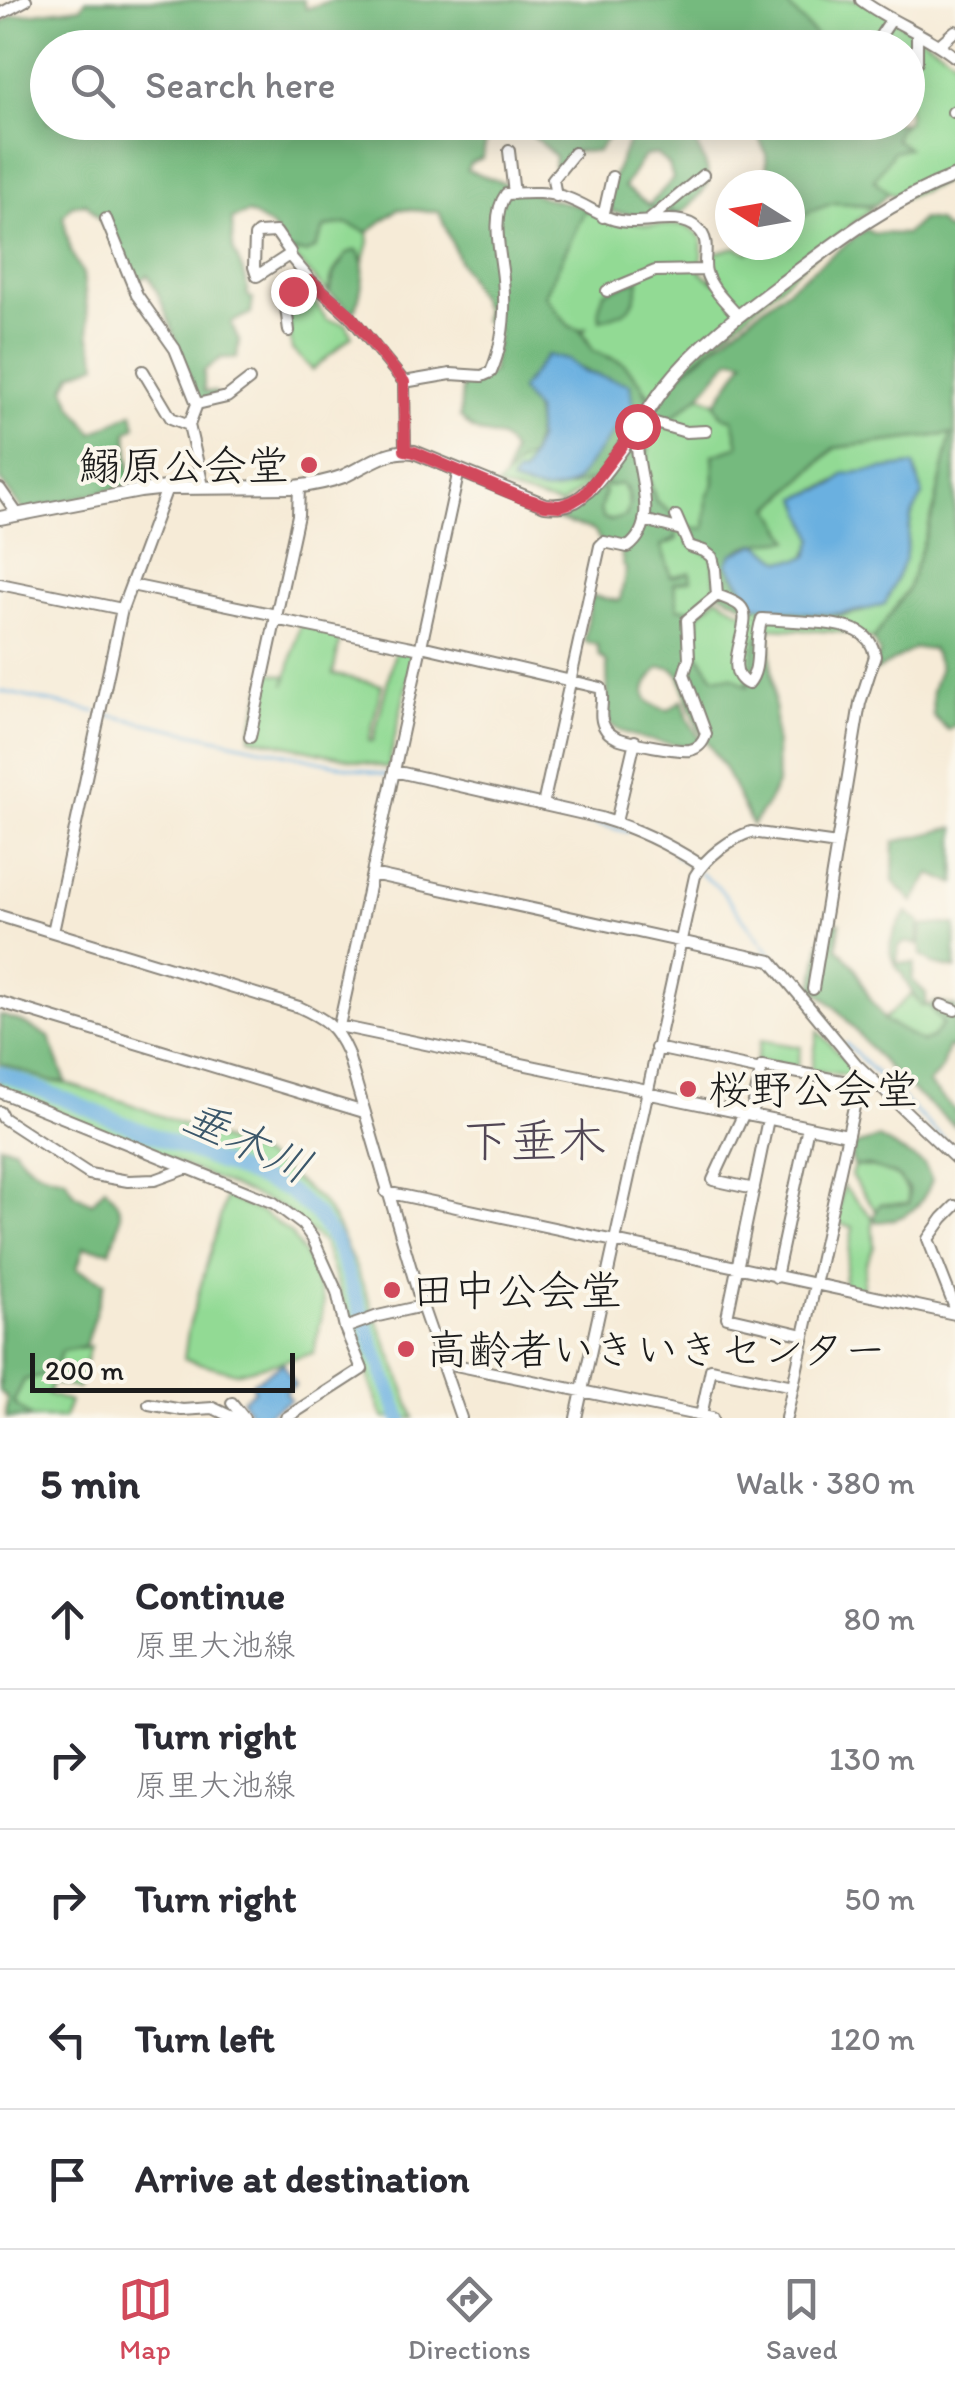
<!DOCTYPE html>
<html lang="en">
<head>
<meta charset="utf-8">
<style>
	body { margin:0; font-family:Itim,"Klee One",sans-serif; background:#f2f2f3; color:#2b2b33 }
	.compass { position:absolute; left:715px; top:170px; width:90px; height:90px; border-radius:50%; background:#fff; box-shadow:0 5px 25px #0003; rotate:281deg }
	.scale { position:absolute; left:30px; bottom:25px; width:265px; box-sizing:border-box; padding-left:10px; border:5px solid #1c1c1c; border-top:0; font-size:28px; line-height:35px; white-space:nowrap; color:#1c1c1c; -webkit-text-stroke:8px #fbf7ec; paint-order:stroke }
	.stop { position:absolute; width:30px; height:30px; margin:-22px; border:8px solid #d1495b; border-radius:50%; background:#fff }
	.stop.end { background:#d1495b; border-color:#fff; box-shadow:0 2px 10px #0008 }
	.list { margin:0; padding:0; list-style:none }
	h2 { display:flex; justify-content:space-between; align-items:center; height:130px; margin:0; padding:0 40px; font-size:42px }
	h2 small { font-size:32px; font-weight:400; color:#7c7c81 }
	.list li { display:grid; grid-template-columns:65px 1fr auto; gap:30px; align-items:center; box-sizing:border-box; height:140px; padding:0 40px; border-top:2px solid #e1e1e2 }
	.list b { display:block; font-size:38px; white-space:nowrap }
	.list p { margin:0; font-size:32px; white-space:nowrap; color:#7c7c81 }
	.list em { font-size:32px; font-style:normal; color:#7c7c81 }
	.icon { flex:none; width:55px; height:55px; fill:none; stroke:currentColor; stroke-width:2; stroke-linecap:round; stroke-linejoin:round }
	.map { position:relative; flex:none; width:955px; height:1418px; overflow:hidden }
	.search { position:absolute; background:#fff; box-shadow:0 5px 25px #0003; left:30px; right:30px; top:30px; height:110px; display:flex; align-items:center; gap:25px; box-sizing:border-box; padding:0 35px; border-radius:55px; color:#7c7c81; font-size:38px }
	.sheet { height:830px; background:#fff }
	nav { display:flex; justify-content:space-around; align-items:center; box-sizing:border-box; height:140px; border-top:2px solid #e1e1e2; background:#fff; font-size:28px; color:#7c7c81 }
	nav a { display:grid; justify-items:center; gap:5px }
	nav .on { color:#d1495b }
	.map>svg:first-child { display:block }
	.green { fill:#92da94; stroke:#577b58; stroke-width:2.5 }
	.forest { fill:#75ba7e; stroke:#486b4d; stroke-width:2.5; fill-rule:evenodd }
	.water { fill:#6ab0e0; stroke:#43667e; stroke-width:2.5 }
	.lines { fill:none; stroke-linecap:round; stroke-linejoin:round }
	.stream { stroke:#6ab0e0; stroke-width:2.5 }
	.river { stroke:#6ab0e0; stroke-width:15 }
	.minor-casing { stroke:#89847a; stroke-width:14 }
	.major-casing { stroke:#89847a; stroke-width:16 }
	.minor { stroke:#fff; stroke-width:10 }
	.major { stroke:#fff; stroke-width:12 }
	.route { stroke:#d1495b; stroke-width:12 }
	.poi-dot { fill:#d1495b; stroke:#fbf7ec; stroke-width:4 }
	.labels { text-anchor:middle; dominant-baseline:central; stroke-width:8; stroke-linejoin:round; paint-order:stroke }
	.poi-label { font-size:42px; fill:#1c1c1c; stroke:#fbf7ec; text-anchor:start }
	.water-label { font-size:45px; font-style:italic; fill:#3b576a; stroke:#fbf7ec }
	.quarter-label { font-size:48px; fill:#524756; stroke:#fbf7ec }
</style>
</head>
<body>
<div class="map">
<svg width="955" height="1418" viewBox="0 0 955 1418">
	<rect width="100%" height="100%" fill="#fbf7ec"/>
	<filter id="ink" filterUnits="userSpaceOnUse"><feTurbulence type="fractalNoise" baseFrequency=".01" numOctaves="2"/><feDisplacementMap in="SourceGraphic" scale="20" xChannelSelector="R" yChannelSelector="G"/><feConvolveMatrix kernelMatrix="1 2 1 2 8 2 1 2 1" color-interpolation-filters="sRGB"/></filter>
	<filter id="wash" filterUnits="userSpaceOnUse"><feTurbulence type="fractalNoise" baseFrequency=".0048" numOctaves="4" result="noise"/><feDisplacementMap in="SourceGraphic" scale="40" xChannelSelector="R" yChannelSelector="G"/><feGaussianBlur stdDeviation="2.25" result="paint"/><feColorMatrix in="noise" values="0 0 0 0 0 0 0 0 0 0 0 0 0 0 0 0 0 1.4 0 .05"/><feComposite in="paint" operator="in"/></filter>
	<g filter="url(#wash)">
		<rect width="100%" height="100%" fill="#f6ebd7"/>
		<!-- green -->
		<path class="green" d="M783,0h82l90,59v119l-53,21 -13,-6 -15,-13 -1,-57 35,-1v-74l-82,-1z
			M835,201l38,7 -50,40 -171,149c-10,-9 -17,-24 -28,-33 -8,-6 -22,-9 -31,-13l-10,-20 4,-4 -7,3 -11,-4 -24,-30 -40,19 62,-108 80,18h38l17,13 -1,35 13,9 -5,-13 2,-15 25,-7 13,6 5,-8h36v-20l21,-14z
			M347,224l21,8 1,10 -5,18 -7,-10 -10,3 -13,18 -7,21 -37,-40 15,1 20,-26z
			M312,298l15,22 19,4 6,12 -39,34 -21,-20 -4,-35 7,-12z
			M700,395l15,7 5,12 13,5 7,28 -27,8 1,29 -6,12 8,98 -21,20 -17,-5 -4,-26 -13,-37 16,-6 -5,-28 -16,-11 -11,-36 8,-32z
			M951,434l-16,71 -25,81 -37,54 -17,-7 -87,-5 -10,39 -15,19 -11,-9h-19l-17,-25 1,-37 20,-18 23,15 21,-6 79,10 23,-5 41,-52 6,-42 11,-22 -78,-21 -7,7 -38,17 15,41 -9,21 -24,1 -25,-19 33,-3 -18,-30 64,-61z
			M530,457l-7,17 45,14 20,-8 7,-1 -34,26 -64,-18 22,-25z
			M604,484l2,2 16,-2c12,18 9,45 -19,34l-3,-7 5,-20 -4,-3z
			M300,624l41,12 -8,38 49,11 -13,56h4l22,-90 19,1 -26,116 -138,-31 17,-65 19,4 -1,9z
			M912,994l10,11 7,1 15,18 -12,14 -10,4 -39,-22z
			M818,1031l35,38v7l-42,-6z
			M761,1040l40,7 -4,20 -41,-6z
			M0,1063l48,18 19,3 58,18 82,32 57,23 38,28 21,18 11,17 22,48 43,106 15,44h-30l-3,-5 -58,-170 -42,-36 -281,-120z
			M854,1166c27,1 55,7 55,38h-28l-5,7 -25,-35z
			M843,1186l29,31 2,30 -8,17 -4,26 -19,-4 10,-59 -17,-4z
			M226,1197l39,17 26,20 20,32 13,37 -10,50 -78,20 -52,-14 4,-29z
			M90,1346l-12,42 -26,-5 -4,11 22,8 -6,16h-32l-19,-15 12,-25 37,-27z"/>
		<!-- forest -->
		<path class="forest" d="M86,0h217l3,9 26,-9h451l43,47 -778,1v74l451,1 -14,6 2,9 -5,20 -12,5 -3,7 76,27 43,11 -41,87 24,31 11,4 13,21 30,12 19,21 4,11 6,4 -54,80c-11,1 -19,6 -29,8l54,-67 7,-35 -40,-12 -13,-6 -47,23c6,26 11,42 0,67l-11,5 -14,16 7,-26c-11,-23 -22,-12 -38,-22 -5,-3 -9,-8 -14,-13l2,-33 30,-11 6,-43 -15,-10 2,-10 -25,-47 -21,-51 -41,-3 -30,23 -21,-8 -22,3 -10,22 -10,4 -21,-3c-7,-23 -16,-26 -36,-37l-16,6 1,30 13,30 2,17 5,3 -2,14 -20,10 8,18 -2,17h-16l-17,13v20l11,1 3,4 -18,6c-20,-41 -29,-87 -52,-127l-15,10 -18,-47 -29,-35 -15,3 -8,10 8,36 12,22 7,64 8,26 -26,10 -7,14 7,17 21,28 40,-21 3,14 -9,6 4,53 -108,26 -23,-31v-456l12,-8 69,-9z
			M516,123h192l-7,3 -6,17c22,38 15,44 -15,71l-12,-6v2l10,5 -26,2 -40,-5 -6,-18 23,-54 -1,-16c-14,1 -23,18 -31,28l-20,-1 -23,20 1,-15 -35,-32zM656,154l13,11 4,14 -24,26 8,6 -33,-24 20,-31z
			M753,123h152l-7,6 -3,10 13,9 -14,3 -20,29 15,13 -13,12 -42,-2 -23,8 -21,15v-41h-22l-2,-31z
			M922,219l15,2 9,9 9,-2v498l-7,4 -15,-14 -1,-25 8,-24 -8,-18 -17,-1 -44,26 9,-21 -7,-13 35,-51 26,-78 17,-77 -117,14 -63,60 19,32c-23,3 -51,0 -63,24l21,31 2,13 -31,-16 -3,-35 -26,-12 -4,-16 19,-1 2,-31 7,-14 -1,-28 26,-9 -6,-27c-11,-2 -14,-4 -17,-16l29,-43 -14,-2 -31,37 -47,38 -10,32 13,37 16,11 5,24 -16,9 10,31 19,-5 1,8 -17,3 4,25 11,1 9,6 -1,38 17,24h19l15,10 9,-50 12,-9 6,86 2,70 -9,19 -16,22 -27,-56 -27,-41 -19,-54 -8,-6 -11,-1c-20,21 -23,37 9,43l13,-10 7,21 11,18 -7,7c-23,-1 -70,-8 -85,-24l-1,-60 -8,-7 -2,-10 -13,-4 8,-45 28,5 6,-32 -3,-4 -2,-16 -17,-3 -10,-15 -62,-19c25,0 49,-9 69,-24l4,3 -5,20 3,7 7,3 16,-5c5,-12 6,-23 -4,-32l-16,2 -2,-2 62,-98 86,-70 114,-87 6,4 34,1z
			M357,250c12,18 4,39 -1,59l-4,2 -23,-18 6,-20 12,-20z
			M639,279c-2,30 -13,34 -39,41l-1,-12 5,-16z
			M955,827v57l-25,-10 -17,28 -20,-21 1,-39z
			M907,912l13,11 -3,22 -10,-3 -8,4 -2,17h18l-3,17 14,13v13h-4c-8,-10 -13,-17 -18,-28 -5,-11 -3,-3 -9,-14 -12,-18 1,-37 12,-52z
			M830,922l10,1 -3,24 18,20 16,34 8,9 5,10 38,22 10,-4 11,-14 -14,-18 5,-4 21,4v43l-7,-3 -7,24 -13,14 27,26v16c-27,-22 -53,-43 -77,-69 -21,-23 -39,-51 -65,-68l7,-45z
			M943,924l12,1v44l-22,-5 -12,-9 -1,-12 2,-17z
			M0,1015l19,6 30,16 17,45 -17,-1 -49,-18z
			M879,1138l45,26 8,16c-10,27 -26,41 -56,42l-2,-6 6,-12h29v-14l-12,-14 -27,-10h-16l-3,-8 4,-13z
			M0,1145l14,3c14,21 26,26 51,30l10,16 17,9 13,-16c24,25 15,33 5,64l-26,-4 -7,22 28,13 -20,64 -23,5 -9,21 -29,8 -11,23 19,15h-26l1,-20 -7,-7z"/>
		<!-- water -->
		<path class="water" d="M547,355l21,5 16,12 46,12 3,22 -56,74c-19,18 -43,11 -66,3l6,-10 6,1 14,-32v-13l-1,-17 -16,-22z
			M914,465l9,30 -12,22 -6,42 -20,45c-49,17 -80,9 -130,1l-28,-41 5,-10 26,-10 24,17 18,-2 8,-3 6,-17 -16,-41 37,-14 9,-10z
			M283,1363l12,22 -9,6 4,9 -29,18h-8l-11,-18 12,-9 -2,-8z"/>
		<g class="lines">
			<!-- stream -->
			<path class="stream" d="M0,691l96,21
				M104,714l285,62
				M397,778l167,37 64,17
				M675,855l18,12
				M700,873l20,16 53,68
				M845,1043l110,107"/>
			<!-- river -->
			<path class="river" d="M0,1073l289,118 27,23 20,29 64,175"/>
		</g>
	</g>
	<g filter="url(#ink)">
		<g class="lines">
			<!-- minor casing -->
			<g class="minor-casing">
				<path id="minor" d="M861,0c29,22 66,34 94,57
					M0,14l26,-14
					M875,44l16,-24
					M939,45l16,-14
					M911,73l6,-12v-27
					M953,112l2,-1
					M509,151l5,43
					M556,196l-3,-17 21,-26
					M603,217l9,-40
					M106,219l31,76 38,54 22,55 -8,21 14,61
					M648,221l55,-46
					M289,255l-32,21 -3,-9 1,-31 3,-3 18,-1 14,20 -1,3 22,26 38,34 55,67 1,68
					M607,291l48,-20 50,-1
					M289,331l-4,-32 7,-8 19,-10
					M143,371l28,47 18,7
					M404,382l47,-8 31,2 9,-4c12,-28 15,-62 12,-93 -2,-24 -13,-63 3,-85 19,-1 42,-3 61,4 23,8 38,24 64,24 21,1 50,-9 67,7 14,12 4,29 8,43 5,17 21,31 32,44
					M197,404l30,-7 22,-17
					M642,419l44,13 20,-1
					M459,470l-120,556 308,64
					M0,489l18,26
					M644,520l38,10
					M0,584l122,25
					M131,585l145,30
					M717,595c7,3 18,6 23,11 17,15 -22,64 8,78 15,-16 5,-44 14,-65 25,2 74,2 95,12 11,5 16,14 18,25l-15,47 -47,286
					M275,619l146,30
					M421,646l180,42c4,13 -4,28 4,40 2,4 8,8 12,10 11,4 62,14 73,12 9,-2 13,-7 16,-16l-22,-60 5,-16 -2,-38 30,-25 -2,-26 -3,-12 -8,-6 -15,-5 -13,-30
					M250,737l48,-222 1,-29
					M394,771l207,47c37,11 67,26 100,47
					M543,805l57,-259 4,-4 24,5c36,-27 4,-81 9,-117
					M616,822l19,-81
					M372,874l399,87 85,103 99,94
					M0,916l299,91c26,12 36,18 48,45l75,254 39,112
					M53,932l69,-323 45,-121
					M0,1002l364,110
					M941,1005l14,5
					M656,1048l105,22
					M0,1092l274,111 29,22 10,14 24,53 8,36 17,41 -76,49
					M646,1093l201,42
					M0,1112l3,6 86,56 39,7 27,-1 33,-12
					M744,1113l-31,67 41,9
					M751,1115l11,-49 96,18
					M768,1119l-41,198 77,18
					M386,1192l569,122
					M955,1206l-12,12 -15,21 27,69
					M776,1277l32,-150
					M345,1328l33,-12 44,-10
					M441,1362l271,56
					M232,1403l12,15
					M149,1404l33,6 31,-2 21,10
					M701,1416l10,-47 82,17
					M576,1418l119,-542c11,-19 36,-38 56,-44l86,12
					M786,1418l76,-348"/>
			</g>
			<!-- major casing -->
			<g class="major-casing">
				<path id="major" d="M0,518l140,-27 27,-3 128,-1c16,-2 33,-5 49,-11 22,-10 44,-28 70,-24l131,53c11,1 20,1 30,-4 27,-15 69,-87 90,-114 33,-43 78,-75 121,-107 54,-41 105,-80 169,-104"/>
			</g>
			<!-- minor -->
			<use href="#minor" class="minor"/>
			<!-- major -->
			<use href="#major" class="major"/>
		</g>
	</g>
	<g class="lines" filter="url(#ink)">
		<!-- route -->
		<path class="route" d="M293,291l18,-10 38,33 55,68 1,68 9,2 106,45 25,8 15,1 12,-4 13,-8 52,-68"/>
	</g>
	<!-- markers -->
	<g class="poi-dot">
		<circle cx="309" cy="465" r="10"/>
		<circle cx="688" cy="1089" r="10"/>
		<circle cx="392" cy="1290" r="10"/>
		<circle cx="406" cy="1349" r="10"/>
	</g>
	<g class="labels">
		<!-- poi labels -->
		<g class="poi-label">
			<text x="289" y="465" text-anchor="end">鰯原公会堂</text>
			<text x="708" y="1089">桜野公会堂</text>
			<text x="412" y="1290">田中公会堂</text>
			<text x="426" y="1349">高齢者いきいきセンター</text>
		</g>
		<!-- water labels -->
		<g class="water-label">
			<text transform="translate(248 1141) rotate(25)">垂木川</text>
		</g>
		<!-- quarter labels -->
		<g class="quarter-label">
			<text x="534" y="1140">下垂木</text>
		</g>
	</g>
</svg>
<svg class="compass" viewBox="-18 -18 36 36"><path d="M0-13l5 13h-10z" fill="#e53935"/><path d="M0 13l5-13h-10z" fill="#7c7c81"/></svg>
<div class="scale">200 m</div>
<div class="stop" style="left:637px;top:426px"></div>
<div class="stop end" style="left:293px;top:291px"></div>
<div class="search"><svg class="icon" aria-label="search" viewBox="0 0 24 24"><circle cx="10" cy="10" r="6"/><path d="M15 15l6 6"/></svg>Search here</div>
</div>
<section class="sheet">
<h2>5 min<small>Walk · 380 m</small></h2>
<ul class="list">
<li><svg class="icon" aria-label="ahead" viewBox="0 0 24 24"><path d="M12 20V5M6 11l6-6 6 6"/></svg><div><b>Continue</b><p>原里大池線</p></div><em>80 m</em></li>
<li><svg class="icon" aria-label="right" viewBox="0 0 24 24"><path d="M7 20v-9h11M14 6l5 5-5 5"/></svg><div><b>Turn right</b><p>原里大池線</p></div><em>130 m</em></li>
<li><svg class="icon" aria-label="right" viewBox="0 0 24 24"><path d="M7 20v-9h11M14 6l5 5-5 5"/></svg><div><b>Turn right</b></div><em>50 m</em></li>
<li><svg class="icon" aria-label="left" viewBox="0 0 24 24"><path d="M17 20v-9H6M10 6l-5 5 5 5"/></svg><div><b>Turn left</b></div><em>120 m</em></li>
<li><svg class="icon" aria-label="arrive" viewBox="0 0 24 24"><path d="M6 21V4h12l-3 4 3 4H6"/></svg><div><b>Arrive at destination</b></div></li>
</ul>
</section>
<nav>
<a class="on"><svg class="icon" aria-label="map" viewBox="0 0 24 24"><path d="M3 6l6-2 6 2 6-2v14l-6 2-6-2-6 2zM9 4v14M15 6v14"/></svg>Map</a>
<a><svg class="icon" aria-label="directions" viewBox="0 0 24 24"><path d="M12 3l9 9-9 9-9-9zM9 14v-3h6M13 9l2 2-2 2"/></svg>Directions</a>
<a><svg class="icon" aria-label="saved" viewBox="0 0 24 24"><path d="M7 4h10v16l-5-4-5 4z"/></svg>Saved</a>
</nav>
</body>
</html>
